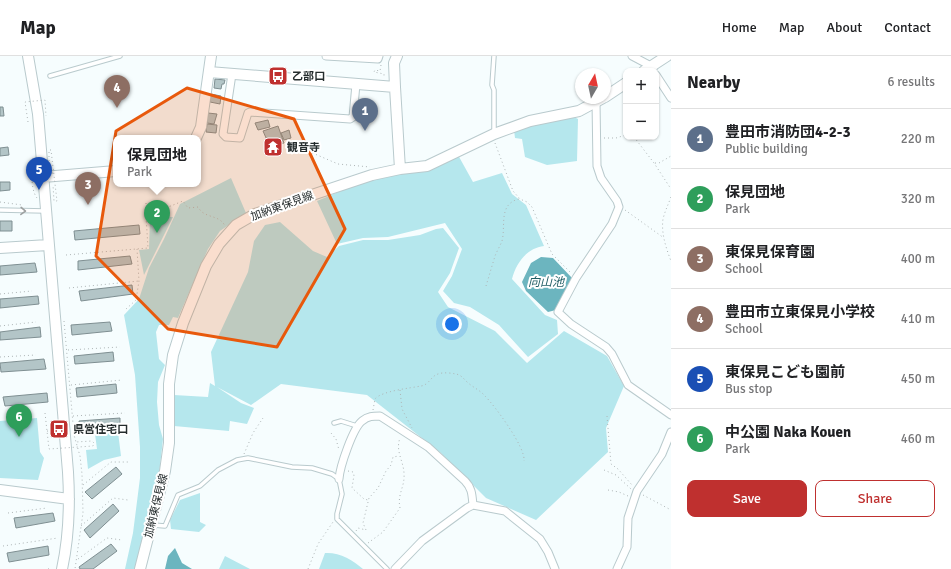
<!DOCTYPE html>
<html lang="en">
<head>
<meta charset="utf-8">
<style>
	body { margin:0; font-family:Signika,"Noto Sans JP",sans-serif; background:#f6f6f6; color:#202124 }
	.controls { position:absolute; right:12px; top:12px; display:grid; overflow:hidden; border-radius:8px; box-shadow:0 1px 3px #0004 }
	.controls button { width:36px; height:36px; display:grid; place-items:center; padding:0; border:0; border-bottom:1px solid #e0e0e0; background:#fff; color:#202124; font:20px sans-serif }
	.compass { position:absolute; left:575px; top:12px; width:36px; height:36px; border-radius:50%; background:#fff; box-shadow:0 1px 3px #0004; rotate:9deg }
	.you { position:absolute; left:452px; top:268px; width:14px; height:14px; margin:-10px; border:3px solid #fff; border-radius:50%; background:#1a73e8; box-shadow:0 0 0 6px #1a73e833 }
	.badge { display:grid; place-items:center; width:26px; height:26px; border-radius:50%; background:#bf302f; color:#fff; font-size:13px; font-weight:700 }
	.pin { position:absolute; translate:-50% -33px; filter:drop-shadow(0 1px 2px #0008) }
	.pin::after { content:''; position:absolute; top:21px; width:14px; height:12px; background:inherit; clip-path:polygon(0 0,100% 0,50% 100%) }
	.popup { position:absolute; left:113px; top:79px; width:88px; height:52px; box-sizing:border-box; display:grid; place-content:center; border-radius:8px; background:#fff; filter:drop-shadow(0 1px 3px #0005); font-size:13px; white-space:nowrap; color:#757577 }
	.popup b { font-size:15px; color:#202124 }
	.popup::after { content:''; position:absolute; left:50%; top:100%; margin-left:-8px; border:8px solid transparent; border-top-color:#fff }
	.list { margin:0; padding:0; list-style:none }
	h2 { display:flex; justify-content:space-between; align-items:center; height:52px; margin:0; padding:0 16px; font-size:17px }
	h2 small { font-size:13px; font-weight:400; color:#757577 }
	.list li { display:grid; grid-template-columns:26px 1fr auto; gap:12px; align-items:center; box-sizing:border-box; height:60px; padding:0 16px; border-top:1px solid #e0e0e0 }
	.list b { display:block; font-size:15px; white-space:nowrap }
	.list p { margin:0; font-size:13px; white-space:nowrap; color:#757577 }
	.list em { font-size:13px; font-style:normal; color:#757577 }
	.actions { display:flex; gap:8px; padding:12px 16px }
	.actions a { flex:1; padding:9px 0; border:1px solid #bf302f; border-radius:8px; text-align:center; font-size:14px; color:#bf302f }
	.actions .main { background:#bf302f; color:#fff }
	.map { position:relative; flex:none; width:671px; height:513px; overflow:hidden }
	header { display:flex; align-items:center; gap:24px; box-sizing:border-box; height:56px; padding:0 20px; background:#fff; border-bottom:1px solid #e0e0e0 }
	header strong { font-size:19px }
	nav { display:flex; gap:22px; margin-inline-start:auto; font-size:14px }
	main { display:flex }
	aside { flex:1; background:#fff }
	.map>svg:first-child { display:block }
	.green { fill:#b5e7ed }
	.water { fill:#6cb5bf }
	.building { fill:#b3c5c7; stroke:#7f8f92 }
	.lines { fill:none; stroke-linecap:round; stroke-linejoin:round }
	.lane-casing { stroke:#b9cacd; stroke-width:5.5 }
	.street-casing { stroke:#b9cacd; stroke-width:9 }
	.secondary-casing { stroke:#b9cacd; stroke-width:12 }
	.path { stroke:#aeb5b6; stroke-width:1; stroke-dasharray:1 3; stroke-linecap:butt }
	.lane { stroke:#fff; stroke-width:3.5 }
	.street { stroke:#fff; stroke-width:7 }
	.secondary { stroke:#fff; stroke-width:10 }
	.path-bridge { stroke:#aeb5b6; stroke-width:1; stroke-dasharray:1 3; stroke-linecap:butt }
	.oneway { stroke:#9da0a0 }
	.marked { fill:#e8590c; fill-opacity:0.2; stroke:#e8590c; stroke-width:3; stroke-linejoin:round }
	.labels { text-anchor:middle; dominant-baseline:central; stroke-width:4; stroke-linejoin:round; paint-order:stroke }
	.poi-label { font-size:11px; font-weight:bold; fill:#252c2d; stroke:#fff; text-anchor:start }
	.street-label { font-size:11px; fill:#252c2d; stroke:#fff }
	.water-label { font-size:12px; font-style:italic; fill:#1f5d64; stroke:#fff }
</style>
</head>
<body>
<header>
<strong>Map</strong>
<nav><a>Home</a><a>Map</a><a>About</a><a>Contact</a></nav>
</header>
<main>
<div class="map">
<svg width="671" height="513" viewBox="0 0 671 513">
	<rect width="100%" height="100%" fill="#f6fdfe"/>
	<!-- green -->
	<path class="green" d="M574,61l4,2 -1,42 -30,4 -22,-8 -3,-18 -7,-1 -1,-8 23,-7z
		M458,99l15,27 29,-9 10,21 14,11 18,41c-17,2 -28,17 -32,33l33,36 12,5 1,14 -30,23 -29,-32 -29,-18 -16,-4 -11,-12 9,-15 10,-27 -17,-26 -57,14 -25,1 -26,6 -20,-43 55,-23z
		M231,122l15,35 -26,18 -12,18 -30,69 -5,-1 -4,8h-10l-3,7 3,27 6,6 -7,17 -1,20 2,23 4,14 -4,36 -15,55 -9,39h-10l8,-36 7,-55v-31l-5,-72 -11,-60 15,-16 10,-31 15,-29 16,-35z
		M150,160l23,1 -29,58 -5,-25 10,-1z
		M280,166l33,29 14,6 12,-11 24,-6h25l32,-5 16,-6 7,-1 16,20 -9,25 -12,19 10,15 47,24 32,32 37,-32 43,25 17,30 -18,42 2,24 -72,68 -50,-22 -45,-45 -74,-58 -86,-11 -30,21 -34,-18 24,16 13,5 -7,16 -17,-3 -1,10 -55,-5v-31l34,2 2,-14 5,3 -4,-34 37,-80 6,-31 11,-16z
		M37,362l3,34 4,6 -6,22 -38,-2v-57z
		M111,376h7l3,24 -17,4 -16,9 -2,-19 11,-1 -2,-15z
		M200,437v29l6,3 -7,7 -28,-3 -1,-9 10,-20z
		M325,497c14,-1 28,7 38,16h-44z
		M225,500l25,13h-31z"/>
	<!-- water -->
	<path class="water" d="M541,201l12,1 19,20 -16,32 -8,2 -22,-21 -4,-9 9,-19z
		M175,492l7,15 10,6h-27l3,-13z"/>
	<!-- building -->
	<path class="building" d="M215,23l10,1 -1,4h-2l-1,5 -7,-1z
		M211,38l10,2 -1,8 -10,-2z
		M0,51h3l1,9h-4z
		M208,57l9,1 -3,10 -7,-1z
		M268,64l2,7 -12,3 -3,-7z
		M207,68l10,1 -1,8 -10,-1z
		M278,70l6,17 -14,4 -7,-16z
		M289,74l2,8 -7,2 -3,-7z
		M8,91l1,8 -9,1v-8z
		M0,126h10v8l-10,1z
		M0,165h12v10h-12z
		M139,169l1,9 -65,6 -1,-9z
		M130,200l2,8 -54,6v-9z
		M35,207l2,9 -37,3v-9z
		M132,229l1,9 -52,7 -2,-10z
		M38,240l1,8 -39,4v-9z
		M110,266l2,9 -40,4 -1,-10z
		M40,271l1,10 -41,3v-8z
		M113,296l1,9 -39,3 -1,-8z
		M44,303l2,10 -45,3 -1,-9z
		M116,328l1,9 -40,4 -1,-9z
		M47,337l1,9 -43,4 -2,-9z
		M120,362v8l-40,4 -1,-9z
		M116,411l6,7 -30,25 -7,-7z
		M113,448l6,7 -29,27 -6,-8z
		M53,457l2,8 -39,7 -2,-10z
		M111,488l6,7 -24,18h-13l-1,-2z
		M48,490l1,9 -40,7 -2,-9z"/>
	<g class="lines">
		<!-- lane casing -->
		<g class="lane-casing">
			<path id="lane" d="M494,0l-2,29 2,5v40l1,2
				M50,20l70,-20
				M0,154l45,1
				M334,367l7,-2 16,5
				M153,469l12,1 13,-31 22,-9 18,-16 19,-10 11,-2 44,9 20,1 20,6 7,5 3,15 -5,20v5l50,50"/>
		</g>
		<!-- street casing -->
		<g class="street-casing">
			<path id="street" d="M326,0l52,3 1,-3
				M632,0l19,10 2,3
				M232,18l-9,60 3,3 14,1 8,-25 2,-1 100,7 3,-2 3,-33
				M656,19l15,23
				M596,46l1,64 4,12 16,23 2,6 -7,17 -36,54 -18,34 13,12 35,23 6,7 16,31 43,30
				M339,423c1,-13 14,-51 23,-58 6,-5 11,-5 18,-5l48,31 37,34c7,7 7,14 8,24
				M395,513l27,-28 45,-33 6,-3 32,6 35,28 8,13 7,17
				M617,513l10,-22 1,-29 9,-27 25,-37 9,-22"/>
		</g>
		<!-- secondary casing -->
		<g class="secondary-casing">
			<path id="secondary" d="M28,0l10,58 30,358c2,33 1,65 -6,97
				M397,0l-3,7 1,24 5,82
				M644,15l23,-15
				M209,16l186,15
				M605,41l21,-14
				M196,82l5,-11 10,-71
				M43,121l73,-6
				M0,192l48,-3
				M0,434l69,9
				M140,513l25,-98 4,-28v-59l4,-29 10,-32 23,-57 13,-22 17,-19 19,-11 117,-39 28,-6 27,-3 67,-32 36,-13 49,-10 24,-13"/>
		</g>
		<!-- path -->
		<path class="path" d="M381,9l-1,6 -5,-1 -1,2 10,2v3
			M634,81l20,26 17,26
			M604,82h12l10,-3
			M495,87l18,48 7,8 7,3 5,5 20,47 19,19
			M294,89l44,19 32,3
			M33,102c-1,11 -3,31 4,40
			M655,107h4l12,-7
			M671,141c-3,8 -6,14 -8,22 -2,14 3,29 8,42
			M0,146l22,3
			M146,147v13
			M625,154l39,28
			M66,199l82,-7 -2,-32 37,-15 5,7 10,-1c1,2 3,4 4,5 8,6 18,4 23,14
			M486,230c3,-10 6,-20 9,-30 2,-5 5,-10 7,-15 4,-15 -4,-37 17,-42
			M69,232l70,-7
			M0,238l32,-3
			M126,253l10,-9 3,-19 -2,-32
			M64,265l10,114 6,21 2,18 1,39 -8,56
			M0,270l36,-4
			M68,294l52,-3
			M0,301l36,-2
			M71,329l51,-5
			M400,334l2,19 10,19
			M373,354l2,-11c6,-8 36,-11 46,-13 8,-1 10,-10 17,-12 5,-2 13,-1 18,0 5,1 7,4 10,7 6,6 14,9 19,15 10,10 41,52 39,65
			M73,360l52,-3
			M607,360l4,48 7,5 14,16
			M47,375l10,1
			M331,377l5,6 3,11
			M244,398l9,-21 10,-15
			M604,414l12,5 15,14
			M348,415l5,1 1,3 -2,13 12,11 4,1
			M83,429l28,-23h17
			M608,434l11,2 9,4
			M643,439l28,15
			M8,457l39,-5
			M81,470l32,-28 15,2
			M356,475l2,-3 8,2 -3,-7 6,-25 9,-10 8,-17 5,-6 2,-8 6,-1
			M368,487l15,-11 17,-24c-3,-14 5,-21 4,-34 0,-12 -9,-23 -4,-36
			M3,490l55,-8
			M78,503l29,-21 15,2
			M48,513l3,-1
			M308,513l10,-25 15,-22"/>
		<!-- lane -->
		<use href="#lane" class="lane"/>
		<!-- street -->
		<use href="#street" class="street"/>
		<!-- secondary -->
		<use href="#secondary" class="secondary"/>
		<!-- path-bridge -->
		<path class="path-bridge" d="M28,66l-3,-20 20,-2 1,16
			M49,105v-11h2l6,51h-3l-1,-16
			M32,119l21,-2
			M45,357l4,36 44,-3 1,-3 -2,-2 -16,1"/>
	</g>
	<!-- one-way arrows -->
	<defs><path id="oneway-chevron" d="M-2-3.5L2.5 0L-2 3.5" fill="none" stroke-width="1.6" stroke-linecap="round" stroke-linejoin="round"/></defs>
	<use class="oneway" href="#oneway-chevron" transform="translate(23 155) rotate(2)"/>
	<!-- marked area -->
	<path class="marked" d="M187,32l107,31 51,110 -68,118 -109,-18 -72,-73 20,-125z"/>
	<!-- icons -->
	<defs>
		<g id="bus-square" transform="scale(1)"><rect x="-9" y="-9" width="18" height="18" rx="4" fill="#bf302f" stroke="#fff"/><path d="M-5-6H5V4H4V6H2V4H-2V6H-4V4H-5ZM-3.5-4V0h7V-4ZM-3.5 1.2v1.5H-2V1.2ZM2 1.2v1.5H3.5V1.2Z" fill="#fff"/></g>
		<g id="temple-square" transform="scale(1)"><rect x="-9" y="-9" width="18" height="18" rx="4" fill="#bf302f" stroke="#fff"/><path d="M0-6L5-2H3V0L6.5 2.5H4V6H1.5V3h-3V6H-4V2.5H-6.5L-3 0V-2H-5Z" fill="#fff"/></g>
	</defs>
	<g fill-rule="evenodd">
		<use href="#bus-square" x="278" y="20"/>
		<use href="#temple-square" x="273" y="91"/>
		<use href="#bus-square" x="59" y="373"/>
	</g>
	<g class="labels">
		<!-- poi labels -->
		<g class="poi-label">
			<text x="292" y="20">乙部口</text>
			<text x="287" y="91">観音寺</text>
			<text x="73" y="373">県営住宅口</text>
		</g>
		<!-- street labels -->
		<g class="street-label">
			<text transform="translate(282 150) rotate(-20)">加納東保見線</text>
			<text transform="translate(156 450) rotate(-76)">加納東保見線</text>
		</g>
		<!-- water labels -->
		<g class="water-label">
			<text x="546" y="226">向山池</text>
		</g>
	</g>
</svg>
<div class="controls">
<button>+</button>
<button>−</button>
</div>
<svg class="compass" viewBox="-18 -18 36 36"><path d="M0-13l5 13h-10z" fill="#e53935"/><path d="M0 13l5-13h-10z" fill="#757577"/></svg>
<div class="you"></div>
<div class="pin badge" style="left:365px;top:75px;background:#5c6f8a">1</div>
<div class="pin badge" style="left:157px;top:177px;background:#2e9e5b">2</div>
<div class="popup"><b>保見団地</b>Park</div>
<div class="pin badge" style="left:88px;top:149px;background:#8d6e63">3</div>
<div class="pin badge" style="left:117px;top:52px;background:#8d6e63">4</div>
<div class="pin badge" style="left:39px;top:134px;background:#1a4fb4">5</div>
<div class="pin badge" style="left:19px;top:381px;background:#2e9e5b">6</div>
</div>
<aside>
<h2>Nearby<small>6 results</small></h2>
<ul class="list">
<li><span class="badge" style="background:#5c6f8a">1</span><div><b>豊田市消防団4-2-3</b><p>Public building</p></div><em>220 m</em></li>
<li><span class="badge" style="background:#2e9e5b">2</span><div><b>保見団地</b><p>Park</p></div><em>320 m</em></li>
<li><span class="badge" style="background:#8d6e63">3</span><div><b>東保見保育園</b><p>School</p></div><em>400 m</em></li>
<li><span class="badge" style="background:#8d6e63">4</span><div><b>豊田市立東保見小学校</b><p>School</p></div><em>410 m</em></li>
<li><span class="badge" style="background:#1a4fb4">5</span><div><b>東保見こども園前</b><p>Bus stop</p></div><em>450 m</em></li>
<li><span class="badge" style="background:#2e9e5b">6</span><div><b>中公園 Naka Kouen</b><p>Park</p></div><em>460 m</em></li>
</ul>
<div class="actions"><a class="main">Save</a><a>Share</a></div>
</aside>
</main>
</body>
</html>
